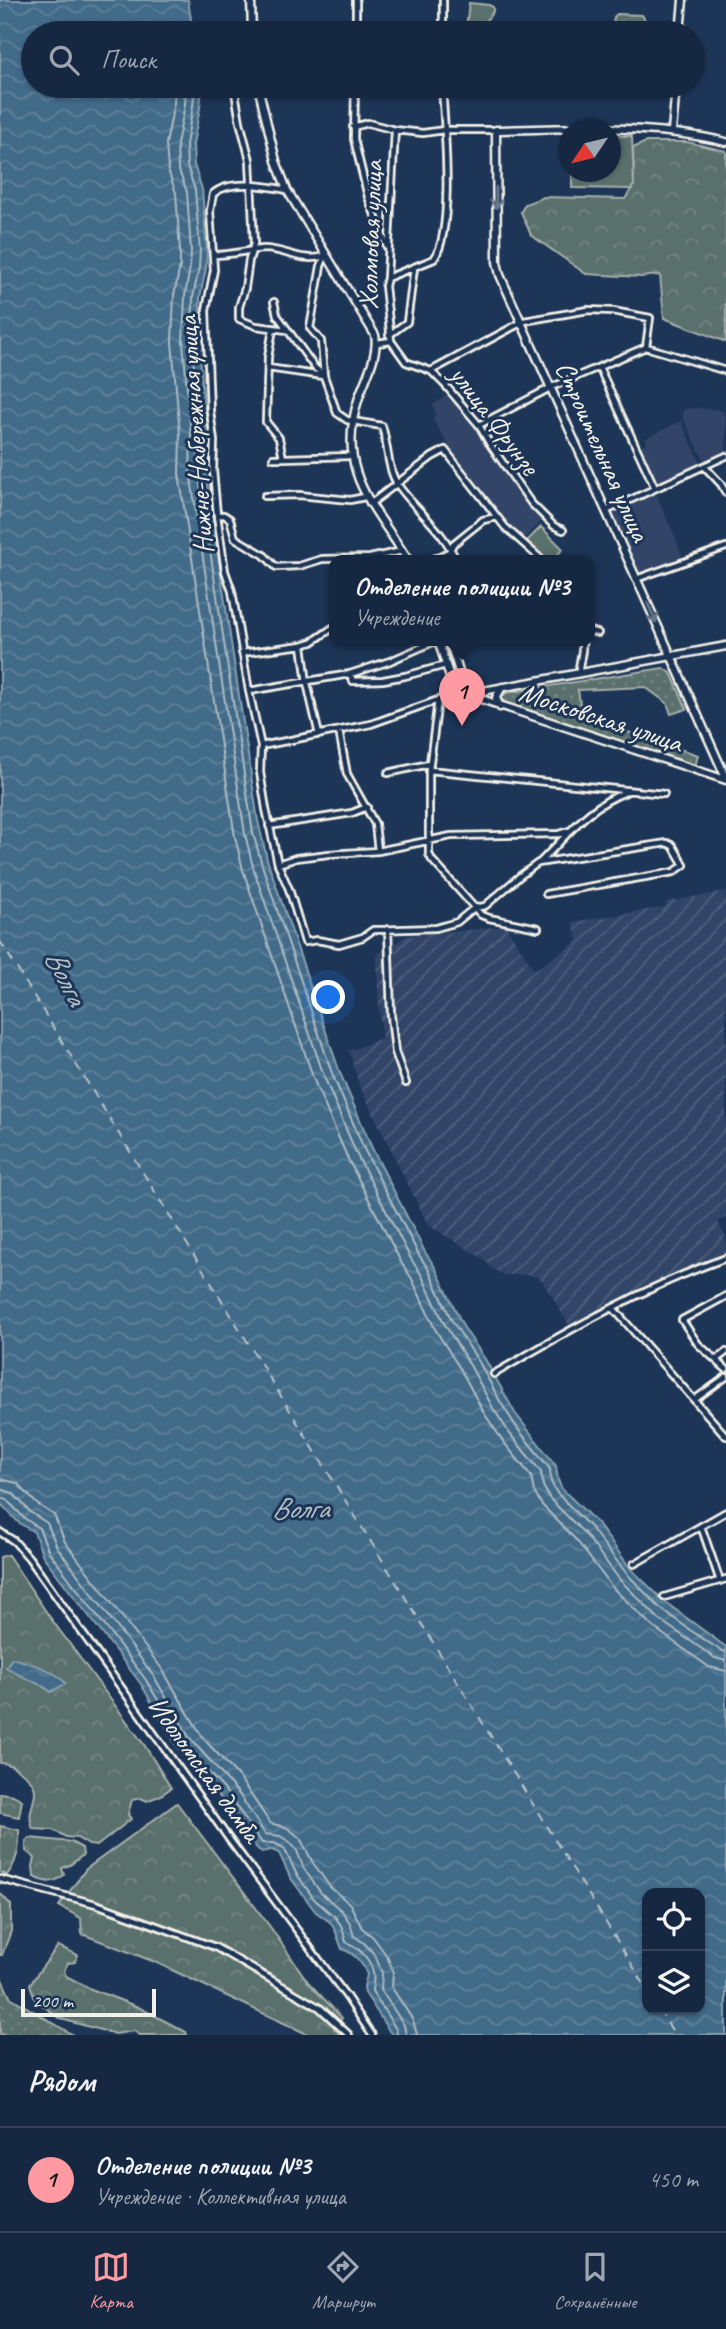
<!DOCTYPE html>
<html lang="ru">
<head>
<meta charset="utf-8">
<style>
	body { margin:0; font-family:Caveat,sans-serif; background:#1f3048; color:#f1f3f6 }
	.controls { position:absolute; right:21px; bottom:21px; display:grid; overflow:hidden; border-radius:14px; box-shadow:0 2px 5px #0004 }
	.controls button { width:63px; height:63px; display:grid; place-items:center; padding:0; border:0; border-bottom:2px solid #35445a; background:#162841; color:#f1f3f6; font:35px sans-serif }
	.compass { position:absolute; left:558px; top:119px; width:63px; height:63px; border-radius:50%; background:#162841; box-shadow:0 2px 5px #0004; rotate:235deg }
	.scale { position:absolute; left:21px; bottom:18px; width:135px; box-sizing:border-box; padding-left:7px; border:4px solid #f4f1e8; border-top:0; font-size:19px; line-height:24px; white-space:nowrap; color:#f4f1e8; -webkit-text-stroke:5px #1d3557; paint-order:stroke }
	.you { position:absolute; left:329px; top:998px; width:24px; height:24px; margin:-18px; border:5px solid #fff; border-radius:50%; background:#1a73e8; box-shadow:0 0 0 10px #1a73e833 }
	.badge { display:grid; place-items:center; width:46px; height:46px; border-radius:50%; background:#ff9aa2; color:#111; font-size:23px; font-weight:700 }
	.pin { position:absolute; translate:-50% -58px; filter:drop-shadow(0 2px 4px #0008) }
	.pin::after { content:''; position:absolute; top:37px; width:24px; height:21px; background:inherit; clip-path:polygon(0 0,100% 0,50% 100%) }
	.popup { position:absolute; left:329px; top:555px; width:266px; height:91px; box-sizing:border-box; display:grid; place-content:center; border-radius:14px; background:#162841; filter:drop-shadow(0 2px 5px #0005); font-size:23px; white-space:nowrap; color:#9ea6b1 }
	.popup b { font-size:26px; color:#f1f3f6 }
	.popup::after { content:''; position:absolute; left:50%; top:100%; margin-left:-14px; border:14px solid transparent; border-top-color:#162841 }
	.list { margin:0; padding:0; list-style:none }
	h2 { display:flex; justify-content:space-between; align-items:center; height:91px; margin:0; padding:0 28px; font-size:30px }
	h2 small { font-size:23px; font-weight:400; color:#9ea6b1 }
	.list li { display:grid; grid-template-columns:46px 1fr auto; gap:21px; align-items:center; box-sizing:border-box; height:105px; padding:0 28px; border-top:2px solid #35445a }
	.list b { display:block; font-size:26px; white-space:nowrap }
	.list p { margin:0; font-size:23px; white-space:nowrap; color:#9ea6b1 }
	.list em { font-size:23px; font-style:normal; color:#9ea6b1 }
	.icon { flex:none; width:38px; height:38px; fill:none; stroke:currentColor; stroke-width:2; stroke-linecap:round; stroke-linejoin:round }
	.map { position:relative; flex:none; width:726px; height:2035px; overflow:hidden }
	.search { position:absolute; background:#162841; box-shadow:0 2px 5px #0004; left:21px; right:21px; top:21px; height:77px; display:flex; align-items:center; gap:18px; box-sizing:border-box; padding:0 24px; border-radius:38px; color:#9ea6b1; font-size:26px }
	.sheet { height:196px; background:#162841 }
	nav { display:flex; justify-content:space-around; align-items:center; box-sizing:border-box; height:98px; border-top:2px solid #35445a; background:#162841; font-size:19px; color:#9ea6b1 }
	nav a { display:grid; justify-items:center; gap:4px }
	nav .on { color:#ff9aa2 }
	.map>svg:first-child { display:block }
	.built { fill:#304568 }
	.industrial { fill:url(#industrial-furrows) }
	.grass { fill:url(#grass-dots); stroke:#a7b0aa; stroke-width:2 }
	.forest { fill:url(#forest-crowns); stroke:#a7b0aa; stroke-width:2 }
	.garden { fill:#5a706c; stroke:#a7b0aa; stroke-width:2 }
	.water { fill:url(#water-waves); stroke:#89a1af; stroke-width:2; fill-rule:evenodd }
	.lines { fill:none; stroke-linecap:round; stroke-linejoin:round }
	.shore { stroke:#adbbc2; stroke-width:2 }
	.ferry { stroke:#b6c2c7; stroke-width:2; stroke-dasharray:9 7; stroke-linecap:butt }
	.street-casing { stroke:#f4f1e8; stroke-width:10 }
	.secondary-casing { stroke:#f4f1e8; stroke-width:11 }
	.street { stroke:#1d3557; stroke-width:4.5 }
	.secondary { stroke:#1d3557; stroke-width:6 }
	.oneway { stroke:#68778a }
	.labels { text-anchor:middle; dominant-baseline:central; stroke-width:6; stroke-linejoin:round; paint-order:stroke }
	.street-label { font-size:28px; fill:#f4f1e8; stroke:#1d3557 }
	.water-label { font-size:30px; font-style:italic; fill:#b6c2c7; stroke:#1d3557 }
</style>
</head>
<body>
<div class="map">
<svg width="726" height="2035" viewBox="0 0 726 2035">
	<defs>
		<pattern id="industrial-furrows" width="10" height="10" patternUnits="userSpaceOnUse" patternTransform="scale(1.75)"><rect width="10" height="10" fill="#304568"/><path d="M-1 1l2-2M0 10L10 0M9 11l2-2" fill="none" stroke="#4f607e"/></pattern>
		<pattern id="grass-dots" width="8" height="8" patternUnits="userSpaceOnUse" patternTransform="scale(1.75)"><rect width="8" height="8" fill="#5a706c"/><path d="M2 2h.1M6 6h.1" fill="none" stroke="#728581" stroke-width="1.8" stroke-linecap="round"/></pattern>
		<pattern id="forest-crowns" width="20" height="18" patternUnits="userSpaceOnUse" patternTransform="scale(1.75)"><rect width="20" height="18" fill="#5a706c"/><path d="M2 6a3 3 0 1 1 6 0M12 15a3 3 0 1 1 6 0" fill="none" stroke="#728581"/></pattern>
		<pattern id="water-waves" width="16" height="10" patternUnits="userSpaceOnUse" patternTransform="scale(1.75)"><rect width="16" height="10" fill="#426b89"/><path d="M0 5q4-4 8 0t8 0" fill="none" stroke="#5e819a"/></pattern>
	</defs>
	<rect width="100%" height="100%" fill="#1d3557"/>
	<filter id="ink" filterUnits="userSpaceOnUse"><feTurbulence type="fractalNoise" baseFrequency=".0143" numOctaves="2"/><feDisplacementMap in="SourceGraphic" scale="14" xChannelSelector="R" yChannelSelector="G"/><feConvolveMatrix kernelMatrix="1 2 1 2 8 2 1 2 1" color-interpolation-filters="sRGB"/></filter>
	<g filter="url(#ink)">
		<!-- built -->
		<path class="built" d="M446,396l6,7 3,-2 18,25 2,-1 5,7 -2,1 64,88 -19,18 -15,-13 -30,-36 -26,-37 -3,-7 -16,-26 3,-7 -3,-8z
			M699,408l21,2 3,1 3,8v33l-21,10 -22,-44v-9z
			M681,421l20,43 -44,21 -19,-38 9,-5 -1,-4z
			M655,492l22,49 5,16 -43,16 -27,-61z"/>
		<!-- industrial -->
		<path class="industrial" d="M726,891v326l-8,5 8,16v18l-74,30 -81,42 -30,-49 -11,-4h-27l-13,-8 -5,-7 -57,-35 -69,-140 -10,-34 33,-13 -4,-41 -1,-42 29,-19 100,-10 28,44 44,-29 -6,-19 93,-15 1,-5z"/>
		<!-- grass -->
		<path class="grass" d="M663,668l8,5 16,36 -16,5 -4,-11 -22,-16 -67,3 4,27 116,38 -3,12 -189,-63 -5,-6 5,-5z
			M0,1975l10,22 63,38h-73z"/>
		<!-- forest -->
		<path class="forest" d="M469,3l20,2 4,2v5l-10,12 -13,5 -4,-1z
			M617,14l25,1 3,5 -2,7 -9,6h-22l2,-16z
			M463,86h182v5l-4,2h-173l-3,-1z
			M646,142h41l39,9v191l-62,-24 -4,-43 -19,2 -55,-3 -55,-39 -10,-23 4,-8 19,-7 81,2 9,-14 -1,-37z
			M8,1555l41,61 96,130 26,42 -10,7 -14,6 -6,-3 -9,2 -4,14 3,5 -34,27 -8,-1 -12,-7 -11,-1 -13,-7 -20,-1c-11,-24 18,-36 -12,-57 -8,-6 -12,-9 -21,-9v-206z
			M0,1793l13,2 9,5 -3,17 -19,-4z
			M177,1803l94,125 37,54 34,36 -8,11 7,6h-32l-154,-73 -73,-28 -1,-16 -22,-12 27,-37z
			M0,1826l19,4c1,17 -2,32 -12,45l-7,-3z
			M30,1838l41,4 11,6 1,7 -13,10 -8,3 2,7c-11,9 -17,8 -30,2l-1,-11 2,-8 -9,-7v-10z
			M0,1893l11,12v26l-9,24h-2z
			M58,1946l20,9 -3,7 -7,1 -4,7 2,6 25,13 47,18 48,25 1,3h-47l-6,-4 -19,3 -54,-15 -26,-19 -5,-16z"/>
		<!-- garden -->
		<path class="garden" d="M611,136h21l2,49 -3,4 -59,-1v-16h38z
			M541,527l22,22 -11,11h-8l-18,-18z"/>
		<!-- water -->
		<path class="water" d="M0,0h188l5,33h-160v53h169l-2,22 -7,36 1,21 8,24 5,62 -1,17 -6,29 -1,45 7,91 -1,36 41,273 12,79 9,38 73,214 32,75 53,104 10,15 29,61 21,31 30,54 41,53 2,14 4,9 35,34 34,46 34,33 61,45v388h-334l-27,-42 -1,-7 3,-11c-4,-12 -13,-22 -25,-26l-7,-19 -5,-8 -14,-10 -7,-9 -19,-26 -11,-24 -7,-3 -11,2 -5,-5 -30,-43 -35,-39 -15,-20 -35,-61 -98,-128 -9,-24 -15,-9 -19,-20zM647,1893h53v116h-53z
			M12,1658c17,5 43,11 54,26l-15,8c-13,-11 -31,-14 -45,-25z"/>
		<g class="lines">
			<!-- shore -->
			<path class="shore" d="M175,86l-1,17 -8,41 2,26 8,23 4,58v15l-6,29 -2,47 8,93 -1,39 56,363 8,33 72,213 33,76 54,105 10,15 23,50 27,43 22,41 18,27 29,36 3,16 8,13 35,36 35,46 41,40 56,40 17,4
				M186,86l-1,19 -8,39 1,24 9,24 4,59 -1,16 -5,29 -2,46 8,93 -1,37 55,362 8,33 72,212 32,76 54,104 10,15 23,49 27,44 22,41 17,26 31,38 2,14 7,13 35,35 35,46 40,40 55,38 11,3
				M195,86l-2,20 -7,38 1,22 8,24 5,61 -1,17 -6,29 -1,45 7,92 -1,37 55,362 9,32 71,211 32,75 54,104 10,15 22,49 28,43 22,41 16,25 33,41 1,13 6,11 34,35 36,46 33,34 30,22 30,20 6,2
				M0,1479l17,4 20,21 17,11 11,27 97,127 41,69 36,39 31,46 18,5 12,10 13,25 17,24 20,17 12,24 11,9 14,19 6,16 -1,16 21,32 4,15
				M0,1489l13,4 17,19 17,11 10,24 96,128 36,62 50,57 26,40 15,2 10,6 7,9 7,18 17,24 21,18 8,12 4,13 10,7 11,12 7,18 -1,17 23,35 2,10
				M0,1498l7,2 17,18 15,10 10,24 97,128 41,69 37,40 38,54h12l10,5 12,25 18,26 22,19 6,9 4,15c12,5 25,17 27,31 2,6 -1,12 -1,18l24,38 1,6"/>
			<!-- ferry -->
			<path class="ferry" d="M0,941l647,1048
				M659,2009l16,26"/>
			<!-- street casing -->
			<g class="street-casing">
				<path id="street" d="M356,33v-33
					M443,33v-33
					M234,86l6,36 10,38 4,84 -5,16 -4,28 -6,19v12l17,7 31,4
					M355,86l-1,53 14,58 19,50
					M353,127l15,-4 27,7 28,3 21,-3h52
					M395,130l-8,148 -2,8 6,55 15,21 25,9 15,15 33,39 10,18 42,60 23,23 9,4
					M287,190c-21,-4 -57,-11 -74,4l-3,17 4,59 -8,40 4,101 4,30 -1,29 4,45 8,56 7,20 17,100 12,55 -1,26 6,37 12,55 11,25 16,53 12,-2 22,4 24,-7 10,-7 63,-2 21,-6 17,-14 11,-2 35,-30 18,-13 129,-20 6,3 11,19 -10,7 -128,22
					M214,255c18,0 33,-5 50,-6 22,0 36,14 61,7
					M325,256l-4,10 -11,62 11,13 3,35 13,37 10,7 35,6c6,18 5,43 16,59 18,26 45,44 58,75
					M387,278l47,-19c21,-29 10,-136 8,-173
					M274,302l3,13 38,53 9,7
					M273,329l-5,28 -2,65 13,16 4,20 69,-2
					M389,335l18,-13 7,-54
					M377,343l14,-2
					M599,367l56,121
					M268,368l55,8
					M431,371l93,-50 64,-11 25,1 37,7 -4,29
					M479,425l73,-38 94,-40 80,24
					M273,458h10
					M704,466l17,18 5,9
					M265,496l34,-1 51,5 15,-3
					M370,504l62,-47 13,-7 60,77 37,33
					M606,511l120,-55
					M217,515h7l6,4 5,19 29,17 12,12 23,-1 23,-7 48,-1 32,-7
					M432,560l17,-8 4,-8 30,-24 14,-3
					M636,579l90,-32
					M590,631l8,2
					M302,645l5,38 12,52
					M242,653l60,-8 10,-3 22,-15
					M350,674l3,7 30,-1 22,-4 41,-11
					M579,674c-1,-12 5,-21 3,-34
					M249,691l101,-17 40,-13 48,-21
					M438,700l-9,70v84l3,6 49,55 8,3 49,10
					M339,731l8,43 28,50 3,27
					M261,746l110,-22 67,-24 18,-4
					M429,770l235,24
					M388,773l41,-9
					M269,826l83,-13 15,-6
					M539,863c28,-27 50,-58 87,-71
					M278,864l18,-6 33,-4 49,-3 73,-15 108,-2 10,-3
					M388,929l3,86 4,37 11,31
					M726,1296l-44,24 16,24 28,25
					M613,1308l113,128
					M717,1359l9,-7
					M494,1374c75,-44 150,-87 232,-116
					M694,1400l32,-23
					M701,1526l19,55
					M0,1532l14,9 15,17 200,281 117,157 26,39
					M634,1564l92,-52
					M664,1597l62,-18
					M0,1879l96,25 119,43 105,61 29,27"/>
			</g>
			<!-- secondary casing -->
			<g class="secondary-casing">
				<path id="secondary" d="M251,0l1,33
					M680,33l3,-33
					M258,86l18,75 11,29 88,145c4,20 -10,44 -16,62 -24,73 13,106 49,163
					M672,131l4,-45
					M726,142c-75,-18 -153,-14 -230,-12l1,132 3,13 226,503
					M438,640l18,56 270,-50
					M449,640l17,54
					M469,695l257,85
					M500,707l-4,-9 6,-11"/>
			</g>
			<!-- street -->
			<use href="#street" class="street"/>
			<!-- secondary -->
			<use href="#secondary" class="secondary"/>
		</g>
		<!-- one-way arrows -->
		<defs><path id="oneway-shaft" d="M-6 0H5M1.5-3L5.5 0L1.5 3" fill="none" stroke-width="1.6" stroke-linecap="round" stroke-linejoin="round" transform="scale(1.75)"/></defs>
		<g class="oneway">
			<use href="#oneway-shaft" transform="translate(496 198) rotate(90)"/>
			<use href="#oneway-shaft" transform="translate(652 613) rotate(66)"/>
		</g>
	</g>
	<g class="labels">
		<!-- street labels -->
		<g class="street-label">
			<text transform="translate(370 235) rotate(-88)">Холмовая улица</text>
			<text transform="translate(495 420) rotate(53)">улица Фрунзе</text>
			<text transform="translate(195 435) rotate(-94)">Нижне-Набережная улица</text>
			<text transform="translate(603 451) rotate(66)">Строительная улица</text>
			<text transform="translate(601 717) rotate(18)">Московская улица</text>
			<text transform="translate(205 1769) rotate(54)">Идоломская дамба</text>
		</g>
		<!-- water labels -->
		<g class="water-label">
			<text transform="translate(66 977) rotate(63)">Волга</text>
			<text x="300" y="1508">Волга</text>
		</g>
	</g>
</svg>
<div class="controls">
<button><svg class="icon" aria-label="locate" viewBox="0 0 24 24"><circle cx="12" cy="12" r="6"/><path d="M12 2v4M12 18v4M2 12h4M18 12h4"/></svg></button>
<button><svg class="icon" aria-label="layers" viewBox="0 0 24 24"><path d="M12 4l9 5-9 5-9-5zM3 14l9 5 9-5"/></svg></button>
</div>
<svg class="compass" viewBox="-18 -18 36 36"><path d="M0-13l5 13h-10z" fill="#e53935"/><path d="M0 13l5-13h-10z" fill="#9ea6b1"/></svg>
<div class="scale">200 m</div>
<div class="you"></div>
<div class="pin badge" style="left:462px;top:726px">1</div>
<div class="popup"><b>Отделение полиции №3</b>Учреждение</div>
<div class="search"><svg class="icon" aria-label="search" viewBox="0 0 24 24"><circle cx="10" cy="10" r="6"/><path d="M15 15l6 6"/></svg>Поиск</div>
</div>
<section class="sheet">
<h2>Рядом<small></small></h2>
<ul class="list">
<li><span class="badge">1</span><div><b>Отделение полиции №3</b><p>Учреждение · Коллективная улица</p></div><em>450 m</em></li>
</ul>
</section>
<nav>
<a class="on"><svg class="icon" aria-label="map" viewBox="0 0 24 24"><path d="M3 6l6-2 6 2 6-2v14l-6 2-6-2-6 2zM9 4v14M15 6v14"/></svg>Карта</a>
<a><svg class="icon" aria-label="directions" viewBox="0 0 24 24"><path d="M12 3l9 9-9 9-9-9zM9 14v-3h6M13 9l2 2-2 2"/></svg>Маршрут</a>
<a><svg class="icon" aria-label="saved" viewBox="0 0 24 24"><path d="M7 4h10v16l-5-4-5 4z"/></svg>Сохранённые</a>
</nav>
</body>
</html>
